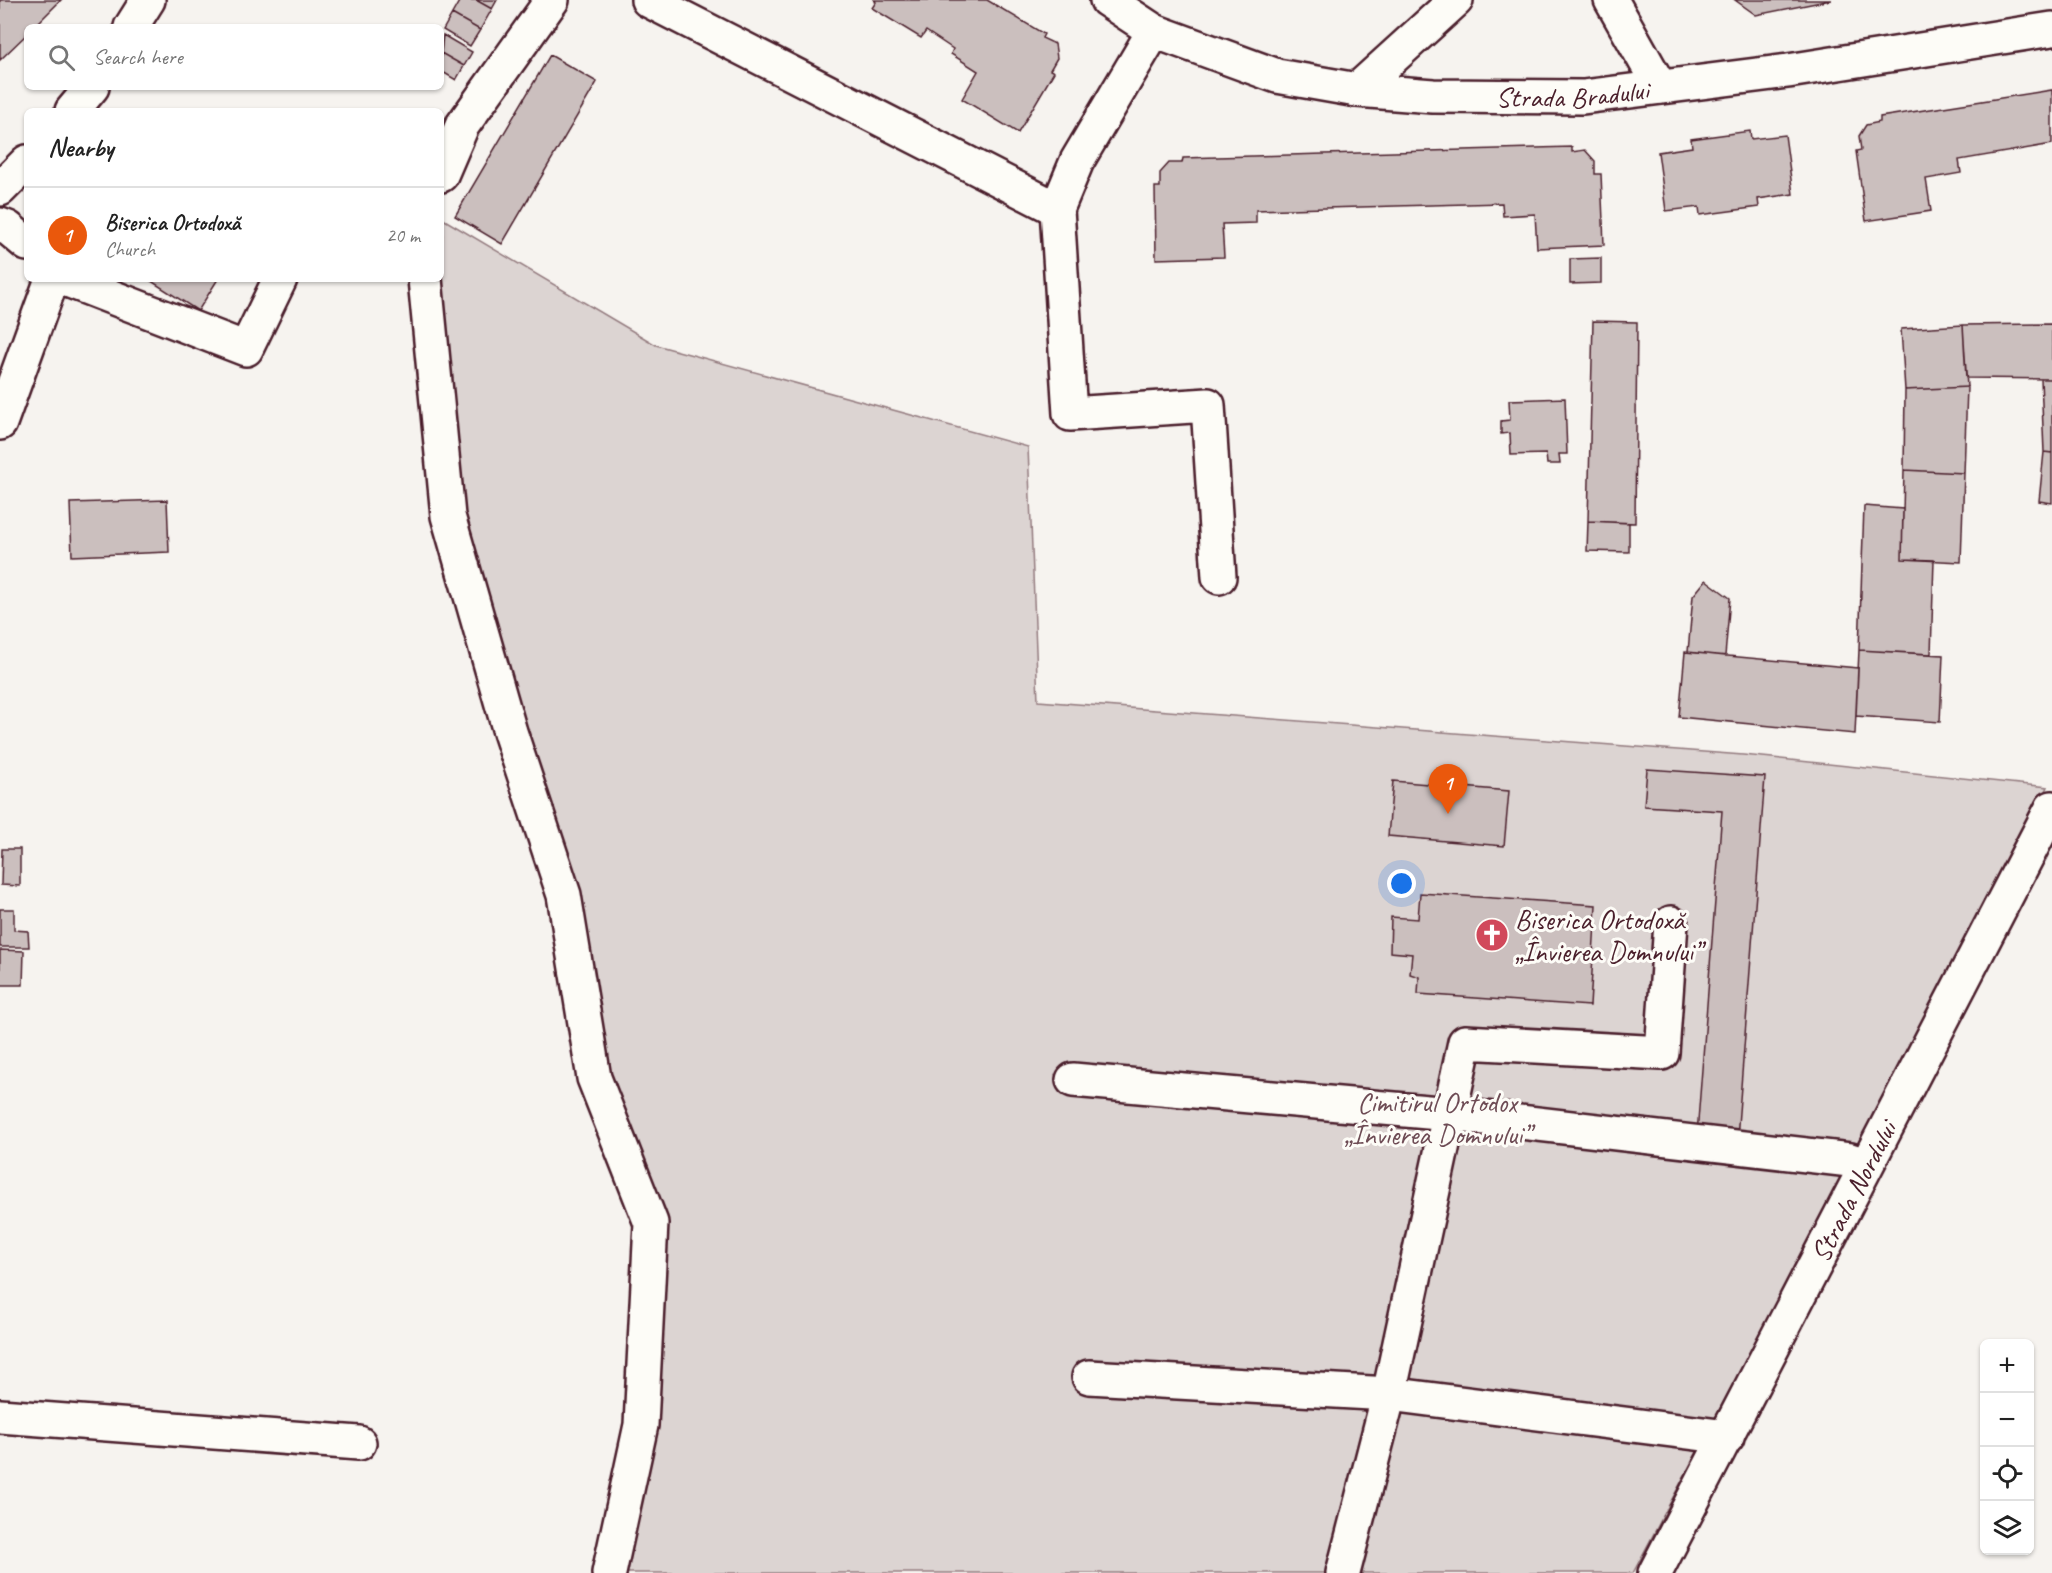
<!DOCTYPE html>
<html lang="en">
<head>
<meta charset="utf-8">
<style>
	body { margin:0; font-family:Caveat,sans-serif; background:#f2f2f2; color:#222 }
	.controls { position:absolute; right:18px; bottom:18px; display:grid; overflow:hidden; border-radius:9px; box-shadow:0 2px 4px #0004 }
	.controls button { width:54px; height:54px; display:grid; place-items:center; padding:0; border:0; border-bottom:2px solid #e0e0e0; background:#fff; color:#222; font:30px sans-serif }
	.you { position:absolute; left:1402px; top:884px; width:21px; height:21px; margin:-15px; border:4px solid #fff; border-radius:50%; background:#1a73e8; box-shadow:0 0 0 9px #1a73e833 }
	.badge { display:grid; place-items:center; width:39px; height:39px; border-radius:50%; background:#ea580c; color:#fff; font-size:20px; font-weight:700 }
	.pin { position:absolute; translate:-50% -50px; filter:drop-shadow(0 2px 3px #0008) }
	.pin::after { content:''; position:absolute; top:32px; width:21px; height:18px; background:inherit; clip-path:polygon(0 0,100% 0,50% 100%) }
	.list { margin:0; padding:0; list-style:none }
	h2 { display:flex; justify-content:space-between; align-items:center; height:78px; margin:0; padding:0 24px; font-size:26px }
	h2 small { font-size:20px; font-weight:400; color:#767676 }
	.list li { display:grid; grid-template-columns:39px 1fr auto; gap:18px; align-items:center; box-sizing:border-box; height:96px; padding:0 24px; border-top:2px solid #e0e0e0 }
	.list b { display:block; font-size:22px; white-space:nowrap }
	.list p { margin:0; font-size:20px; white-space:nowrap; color:#767676 }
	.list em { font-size:20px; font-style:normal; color:#767676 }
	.icon { flex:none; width:33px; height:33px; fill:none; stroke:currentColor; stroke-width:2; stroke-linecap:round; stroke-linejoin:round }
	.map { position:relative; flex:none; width:2052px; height:1573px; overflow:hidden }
	.search { position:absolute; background:#fff; box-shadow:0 2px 4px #0004; left:24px; top:24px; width:420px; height:66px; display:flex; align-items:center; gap:15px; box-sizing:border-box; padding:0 21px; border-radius:9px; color:#767676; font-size:22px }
	.panel { position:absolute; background:#fff; box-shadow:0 2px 4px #0004; left:24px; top:108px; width:420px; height:174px; border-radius:9px }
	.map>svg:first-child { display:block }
	.green { fill:#dcd4d2; stroke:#937a7e; stroke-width:1.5 }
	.building { fill:#cbbfbe; stroke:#4a1f2b; stroke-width:1.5 }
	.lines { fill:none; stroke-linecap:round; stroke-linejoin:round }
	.minor-casing { stroke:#4a1f2b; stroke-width:38 }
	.major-casing { stroke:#4a1f2b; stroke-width:38 }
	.minor { stroke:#fdfcf7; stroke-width:33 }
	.major { stroke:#fdfcf7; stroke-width:33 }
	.labels { text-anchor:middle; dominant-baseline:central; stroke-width:6; stroke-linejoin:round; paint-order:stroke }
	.street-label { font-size:28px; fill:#4a1f2b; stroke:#fdfcf7 }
	.poi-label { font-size:28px; fill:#4a1f2b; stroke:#fdfcf7; text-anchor:start }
	.park-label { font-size:28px; fill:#6e4c55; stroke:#fdfcf7 }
</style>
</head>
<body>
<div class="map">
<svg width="2052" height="1573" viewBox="0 0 2052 1573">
	<rect width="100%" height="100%" fill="#f6f3ef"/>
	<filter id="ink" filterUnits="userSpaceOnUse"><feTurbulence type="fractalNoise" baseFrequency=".0167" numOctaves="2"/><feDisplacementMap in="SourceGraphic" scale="12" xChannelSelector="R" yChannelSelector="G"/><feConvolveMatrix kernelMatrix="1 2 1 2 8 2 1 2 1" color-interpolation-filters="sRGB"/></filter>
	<g filter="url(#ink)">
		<!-- green -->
		<path class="green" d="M443,219l213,126 372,102 10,254 705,54 305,32 -415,786h-1024l42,-350 -57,-145 -30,-183 -116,-379 -7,-237z"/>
		<!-- building -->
		<path class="building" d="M0,0h61l-27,27h-7v7l-27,26z
			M460,0h16l16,9 -12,21 -28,-16z
			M476,0h21l-5,9z
			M874,0h113l57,34 -2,4 13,6 2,14 -7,12 4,2 -36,61 -56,-34 16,-28 -27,-17 2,-5 -27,-18 -5,7 -49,-30 4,-6z
			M1735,0h96l-75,15z
			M452,14l28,16 -10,16 -27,-16z
			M443,35l29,17 -8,14 -23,-13z
			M441,53l23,13 -8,14 -15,-9z
			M550,55l47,27 -95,162 -47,-28z
			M2052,90v54l-93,16 2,13 -35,6 5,32 -65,10 -10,-70 5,-1 -2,-14 7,-11 14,-3v-5z
			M1750,131l1,8 34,-4 8,59 -35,5 1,8 -59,8 -1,-8 -33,4 -8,-59 34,-5 -1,-8z
			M1572,147v5l13,-2 10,11v13h6l3,71 -67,3 -2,-34 -32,2 -1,-13 -246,7v13l-34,1 2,33 -68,2 -1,-72h5v-14l9,-10h13l1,-5z
			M1601,258v25l-31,1v-25z
			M148,279h70l-20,32z
			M1593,321l44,1 -2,201 -47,-2z
			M2052,324v55l-86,-1 -3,-53z
			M1963,325l4,62 -62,3 -4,-61z
			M2041,379h11v74l-8,-1z
			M1967,387l-3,86 -60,-3 1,-80z
			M1565,398l2,56h-8l1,10h-13l-1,-10 -35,1 -1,-22 -9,1v-13l9,-1 -1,-20z
			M2044,452l8,1v50l-13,-2z
			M1904,470l60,3 -3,89 -59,-3z
			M167,500l2,52 -97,4 -2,-53z
			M1864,506l39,3 -1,50 32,1 -3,94 -72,-4z
			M1588,521l41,2v29l-42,-1z
			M1706,580l24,18 -5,58 -37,-4 5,-56z
			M1859,650l84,5 -3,67 -84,-6z
			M1685,652l173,16 -3,66 -176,-17z
			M1647,769l118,8 -28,361 -40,-4 25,-323 -78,-5z
			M1393,781l116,10 -5,55 -116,-10z
			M2,849h18v37l-19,-1z
			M1420,893l176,12 -6,101 -172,-12 1,-17 -9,-3 2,-20 -22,-2 1,-35 27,2z
			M0,909h14v21l14,1 1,16h-29z
			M0,950l24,1 -1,34h-23z"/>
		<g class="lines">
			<!-- minor casing -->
			<g class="minor-casing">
				<g id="minor">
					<path d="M648,0l409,209"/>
					<path id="s1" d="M1107,0l47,31 123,45 80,14 76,6 150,1 205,-26 264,-42"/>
					<path d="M1611,0l49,87"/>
					<path d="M1154,31l-77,130 -20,48 13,205 138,-9 11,172"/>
					<path d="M1357,90l99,-90"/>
					<path d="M441,175l21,-49 90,-126"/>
					<path d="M0,225l8,3 19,16"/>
					<path d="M65,279l181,70 34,-70"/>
					<path d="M425,279l23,237 62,216 54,163 30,183 57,145 -10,202 -32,148"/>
					<path d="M0,423l52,-144"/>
					<path d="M1073,1080l377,34 400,46 16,5"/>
					<path d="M1089,1377l300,17 338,43"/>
					<path d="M0,1416l359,27"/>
					<path d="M1343,1573l46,-179 76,-352 197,11 9,-130"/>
					<path id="s2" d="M1655,1573l397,-765"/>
				</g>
			</g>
			<!-- major casing -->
			<g class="major-casing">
				<path id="major" d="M131,27l17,-27
					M72,111l20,-24
					M0,189l27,-27"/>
			</g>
			<!-- minor -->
			<use href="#minor" class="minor"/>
			<!-- major -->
			<use href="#major" class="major"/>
		</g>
	</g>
	<!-- icons -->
	<defs>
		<g id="church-disc" transform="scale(1.725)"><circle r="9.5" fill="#d1495b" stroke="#fdfcf7"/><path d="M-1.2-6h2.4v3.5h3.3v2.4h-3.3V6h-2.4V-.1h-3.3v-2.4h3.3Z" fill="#fff"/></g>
	</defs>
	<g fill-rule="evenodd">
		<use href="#church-disc" x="1492" y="935"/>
	</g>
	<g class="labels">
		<!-- street labels -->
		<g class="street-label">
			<text stroke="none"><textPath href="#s1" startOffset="484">Strada Bradului</textPath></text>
			<text stroke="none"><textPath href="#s2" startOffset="430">Strada Nordului</textPath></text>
		</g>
		<!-- poi labels -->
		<g class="poi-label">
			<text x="1515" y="919">Biserica Ortodoxă<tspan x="1515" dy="32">„Învierea Domnului”</tspan></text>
		</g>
		<!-- park labels -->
		<g class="park-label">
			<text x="1437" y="1102">Cimitirul Ortodox<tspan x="1437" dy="32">„Învierea Domnului”</tspan></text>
		</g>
	</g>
</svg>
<div class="controls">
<button>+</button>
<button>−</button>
<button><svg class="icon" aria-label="locate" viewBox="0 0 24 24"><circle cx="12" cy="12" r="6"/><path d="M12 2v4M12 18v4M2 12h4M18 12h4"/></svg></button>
<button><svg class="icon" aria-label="layers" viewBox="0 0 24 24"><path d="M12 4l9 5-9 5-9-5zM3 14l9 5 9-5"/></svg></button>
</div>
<div class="you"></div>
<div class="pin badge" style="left:1448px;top:814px">1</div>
<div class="search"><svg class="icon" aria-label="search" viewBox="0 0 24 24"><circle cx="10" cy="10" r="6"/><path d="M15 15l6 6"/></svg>Search here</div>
<section class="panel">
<h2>Nearby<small></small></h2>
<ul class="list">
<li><span class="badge">1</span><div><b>Biserica Ortodoxă</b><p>Church</p></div><em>20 m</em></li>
</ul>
</section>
</div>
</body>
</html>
